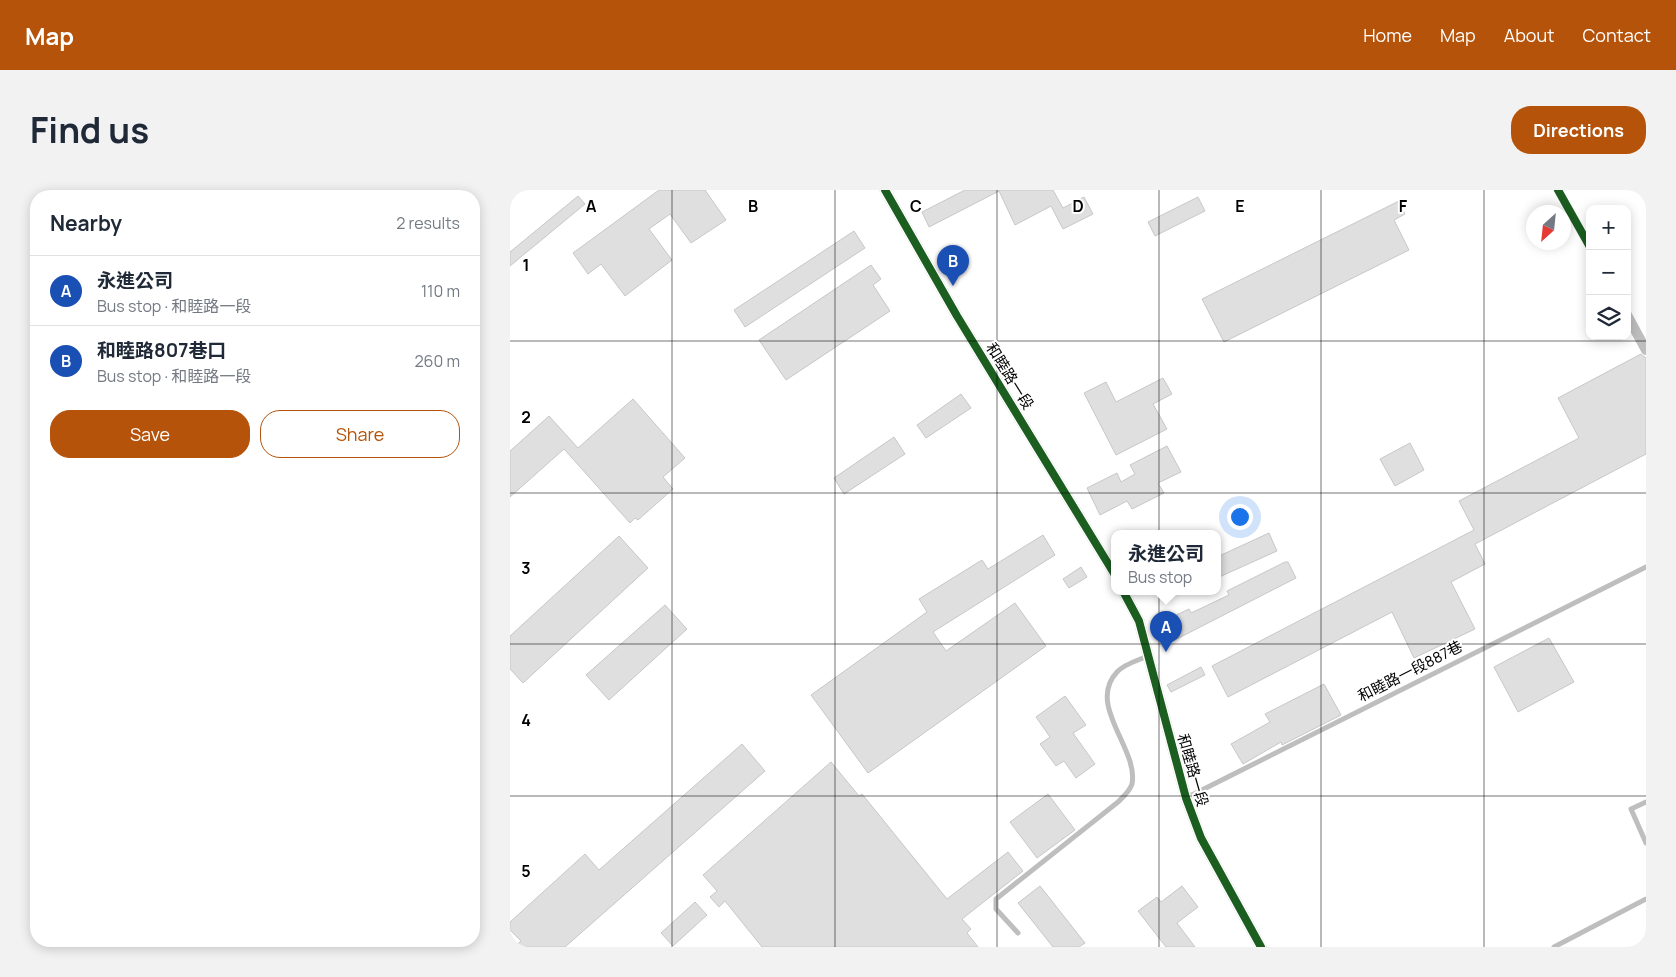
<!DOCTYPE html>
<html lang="en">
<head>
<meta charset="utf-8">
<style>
	body { margin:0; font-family:Manrope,"Noto Sans TC",sans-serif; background:#f2f2f3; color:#1f2937 }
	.controls { position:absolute; right:15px; top:15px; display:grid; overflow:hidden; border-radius:10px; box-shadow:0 2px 12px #0003 }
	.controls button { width:45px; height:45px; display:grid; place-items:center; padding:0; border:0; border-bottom:1px solid #e0e1e3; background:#fff; color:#1f2937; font:25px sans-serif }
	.compass { position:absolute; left:1016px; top:15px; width:45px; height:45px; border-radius:50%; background:#fff; box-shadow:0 2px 12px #0003; rotate:207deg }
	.you { position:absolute; left:729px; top:326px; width:18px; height:18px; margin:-12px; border:4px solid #fff; border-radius:50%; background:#1a73e8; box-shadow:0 0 0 8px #1a73e833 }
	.badge { display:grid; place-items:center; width:32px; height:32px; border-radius:50%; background:#b45309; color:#fff; font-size:16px; font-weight:700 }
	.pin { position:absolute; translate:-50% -41px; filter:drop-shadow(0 1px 2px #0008) }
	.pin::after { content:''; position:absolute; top:26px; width:18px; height:15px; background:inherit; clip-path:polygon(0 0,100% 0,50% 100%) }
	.popup { position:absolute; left:601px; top:340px; width:110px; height:65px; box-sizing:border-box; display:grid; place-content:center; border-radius:10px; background:#fff; filter:drop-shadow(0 1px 4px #0005); font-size:16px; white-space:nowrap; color:#747a83 }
	.popup b { font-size:19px; color:#1f2937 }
	.popup::after { content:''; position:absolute; left:50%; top:100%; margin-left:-10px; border:10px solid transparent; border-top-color:#fff }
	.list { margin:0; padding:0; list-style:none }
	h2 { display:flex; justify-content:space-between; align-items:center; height:65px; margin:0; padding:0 20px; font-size:21px }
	h2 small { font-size:16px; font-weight:400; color:#747a83 }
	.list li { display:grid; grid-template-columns:32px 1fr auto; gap:15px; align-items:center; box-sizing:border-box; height:70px; padding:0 20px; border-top:1px solid #e0e1e3 }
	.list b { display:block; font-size:19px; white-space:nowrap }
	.list p { margin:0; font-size:16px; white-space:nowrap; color:#747a83 }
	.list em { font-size:16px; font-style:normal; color:#747a83 }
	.actions { display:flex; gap:10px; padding:15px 20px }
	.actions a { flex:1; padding:11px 0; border:1px solid #b45309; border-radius:20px; text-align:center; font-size:18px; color:#b45309 }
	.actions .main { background:#b45309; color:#fff }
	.icon { flex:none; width:28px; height:28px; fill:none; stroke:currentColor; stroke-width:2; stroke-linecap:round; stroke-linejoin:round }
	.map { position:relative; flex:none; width:1136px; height:757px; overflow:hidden; border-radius:20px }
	header { display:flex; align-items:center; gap:30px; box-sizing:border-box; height:70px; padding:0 25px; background:#b45309; color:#fff }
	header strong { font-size:24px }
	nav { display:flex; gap:28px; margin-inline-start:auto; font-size:18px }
	.intro { display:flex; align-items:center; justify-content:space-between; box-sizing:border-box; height:120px; padding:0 30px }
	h1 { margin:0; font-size:35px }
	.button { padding:12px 22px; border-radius:20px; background:#b45309; color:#fff; font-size:18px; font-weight:700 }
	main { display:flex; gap:30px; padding:0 30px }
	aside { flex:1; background:#fff; border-radius:20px; box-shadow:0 2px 12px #0003 }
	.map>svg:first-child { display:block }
	.building { fill:#dfdfdf; stroke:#c7c7c7 }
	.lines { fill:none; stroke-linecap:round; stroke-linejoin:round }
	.service { stroke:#bebebe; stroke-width:5 }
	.minor { stroke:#bebebe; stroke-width:10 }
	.tertiary { stroke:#bebebe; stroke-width:11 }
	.cycleway-casing { stroke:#fff; stroke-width:11 }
	.cycleway { stroke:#1b5e20; stroke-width:8 }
	.grid { fill:none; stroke:#000; stroke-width:1; stroke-opacity:0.55 }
	.labels { text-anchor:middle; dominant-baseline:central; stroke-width:4; stroke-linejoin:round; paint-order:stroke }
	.street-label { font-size:15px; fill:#000; stroke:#fff }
	.grid-label { font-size:16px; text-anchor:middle; font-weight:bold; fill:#000; stroke:#fff; stroke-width:4; stroke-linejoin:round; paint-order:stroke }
</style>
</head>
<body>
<header>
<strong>Map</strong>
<nav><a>Home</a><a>Map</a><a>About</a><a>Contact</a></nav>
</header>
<div class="intro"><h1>Find us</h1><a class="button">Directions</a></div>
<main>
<aside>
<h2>Nearby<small>2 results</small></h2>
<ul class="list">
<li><span class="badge" style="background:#1a4fb4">A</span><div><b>永進公司</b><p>Bus stop · 和睦路一段</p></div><em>110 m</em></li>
<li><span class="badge" style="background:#1a4fb4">B</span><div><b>和睦路807巷口</b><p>Bus stop · 和睦路一段</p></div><em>260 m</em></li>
</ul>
<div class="actions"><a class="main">Save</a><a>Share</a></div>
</aside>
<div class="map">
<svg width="1136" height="757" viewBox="0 0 1136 757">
	<rect width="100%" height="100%" fill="#fff"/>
	<!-- building -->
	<path class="building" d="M149,0h46l21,30 -35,23 -21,-29 -21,15 23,31 -47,36 -24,-32 -13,10 -15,-21z
		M455,0h88l10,18 21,-11 9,17 -30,15 -12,-23 -36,19 -16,-34 -70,36 -7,-15z
		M68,6l7,8 -75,62v-14z
		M688,7l7,14 -50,25 -7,-14z
		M889,11l6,13 -11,6 15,30 -185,92 -22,-43z
		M344,41l11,17 -120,79 -11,-17z
		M361,75l10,14 -8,6 17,26 -104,69 -27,-40z
		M1131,164l5,4v96l-171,90 10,20 -34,18 24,47 -61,29 -22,-46 -164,85 -16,-31 262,-136 -15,-29 120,-63 -21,-40z
		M653,188l9,16 -19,10 14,25 -51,26 -32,-62 22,-11 10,20z
		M451,204l10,14 -45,30 -9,-13z
		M123,209l52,59 -22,19 10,12 -35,31 -3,-2 -5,5 -66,-74 -54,48v-46l39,-35 29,32z
		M384,247l11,17 -61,40 -10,-16z
		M900,253l14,27 -29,16 -15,-27z
		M657,256l14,26 -23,11 6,10 -32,16 -5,-8 -27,14 -13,-27 30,-15 4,9 14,-8 -5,-9z
		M759,343l8,18 -60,27v-21z
		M533,345l12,20 -122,77 13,19 69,-48 31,43 -178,127 -57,-78 116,-83 -8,-13 63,-39 6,9z
		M109,346l29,32 -125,115 -13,-14v-33z
		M775,372h3l8,16 -131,67 -4,-23 28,-13 2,4 38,-18 -2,-4z
		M571,377l6,10 -18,11 -6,-9z
		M155,415l22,24 -78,71 -23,-25z
		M1039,448l25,44 -56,30 -24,-45z
		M691,477l4,8 -34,17 -4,-7z
		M814,494l17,31 -59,30 -1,-3 -38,22 -12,-20 39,-22 -5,-8z
		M555,506l21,29 -13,8 22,31 -19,14 -12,-17 -8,5 -16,-22 10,-7 -14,-20z
		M232,554l23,27 -200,176h-51l7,-6 -11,-11v-8l75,-68 14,16z
		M321,572l28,34 3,-2 85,105 61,-47 15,19 -61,48 9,10 -4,4 11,14h-216l-37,-46 -6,6 -9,-10 7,-6 -14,-16z
		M538,604l27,36 -38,28 -27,-36z
		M530,696l45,57 -6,4h-26l-35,-44z
		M672,696l16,21 -21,16 18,24h-29l-28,-36 19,-14 4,5z
		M185,712l12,13 -34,31 -12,-13z"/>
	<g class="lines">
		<!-- service -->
		<path class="service" d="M676,608l460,-231
			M1136,612l-15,7 15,34
			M508,743l-22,-24v-10l122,-97c5,-5 12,-11 14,-18 7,-35 -46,-79 -15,-112 7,-8 22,-12 31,-16
			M1044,757l92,-48"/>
		<!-- minor -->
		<path class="minor" d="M1048,0l32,57
			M1117,125l19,35"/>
		<!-- tertiary -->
		<path class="tertiary" d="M375,0l72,126 158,259
			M613,401l16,30 47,177 15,40 60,109"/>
		<!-- cycleway casing -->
		<g class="cycleway-casing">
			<path id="cycleway" d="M375,0l72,126 158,259
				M1048,0l32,57
				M613,401l16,30 47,177 15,40 60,109"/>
		</g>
		<!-- cycleway -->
		<use href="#cycleway" class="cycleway"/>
	</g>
	<!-- grid -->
	<path class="grid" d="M162,0v757M325,0v757M487,0v757M649,0v757M811,0v757M974,0v757M0,151h1136M0,303h1136M0,454h1136M0,606h1136"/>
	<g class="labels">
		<!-- street labels -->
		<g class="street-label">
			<text transform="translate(500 186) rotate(58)">和睦路一段</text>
			<text transform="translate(900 481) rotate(-27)">和睦路一段887巷</text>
			<text transform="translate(683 580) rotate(74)">和睦路一段</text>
		</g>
	</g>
	<g class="grid-label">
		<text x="81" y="22">A</text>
		<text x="243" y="22">B</text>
		<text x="406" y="22">C</text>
		<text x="568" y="22">D</text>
		<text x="730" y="22">E</text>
		<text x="893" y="22">F</text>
		<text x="16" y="81">1</text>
		<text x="16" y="233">2</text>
		<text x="16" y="384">3</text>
		<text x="16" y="536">4</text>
		<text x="16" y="687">5</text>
	</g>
</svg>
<div class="controls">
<button>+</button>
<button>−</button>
<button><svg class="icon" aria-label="layers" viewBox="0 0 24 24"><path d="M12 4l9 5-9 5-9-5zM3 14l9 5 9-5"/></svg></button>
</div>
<svg class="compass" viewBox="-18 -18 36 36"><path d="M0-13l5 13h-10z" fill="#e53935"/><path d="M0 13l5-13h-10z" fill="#747a83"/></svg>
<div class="you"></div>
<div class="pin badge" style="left:656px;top:462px;background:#1a4fb4">A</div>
<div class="popup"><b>永進公司</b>Bus stop</div>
<div class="pin badge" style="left:443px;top:96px;background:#1a4fb4">B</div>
</div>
</main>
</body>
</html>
